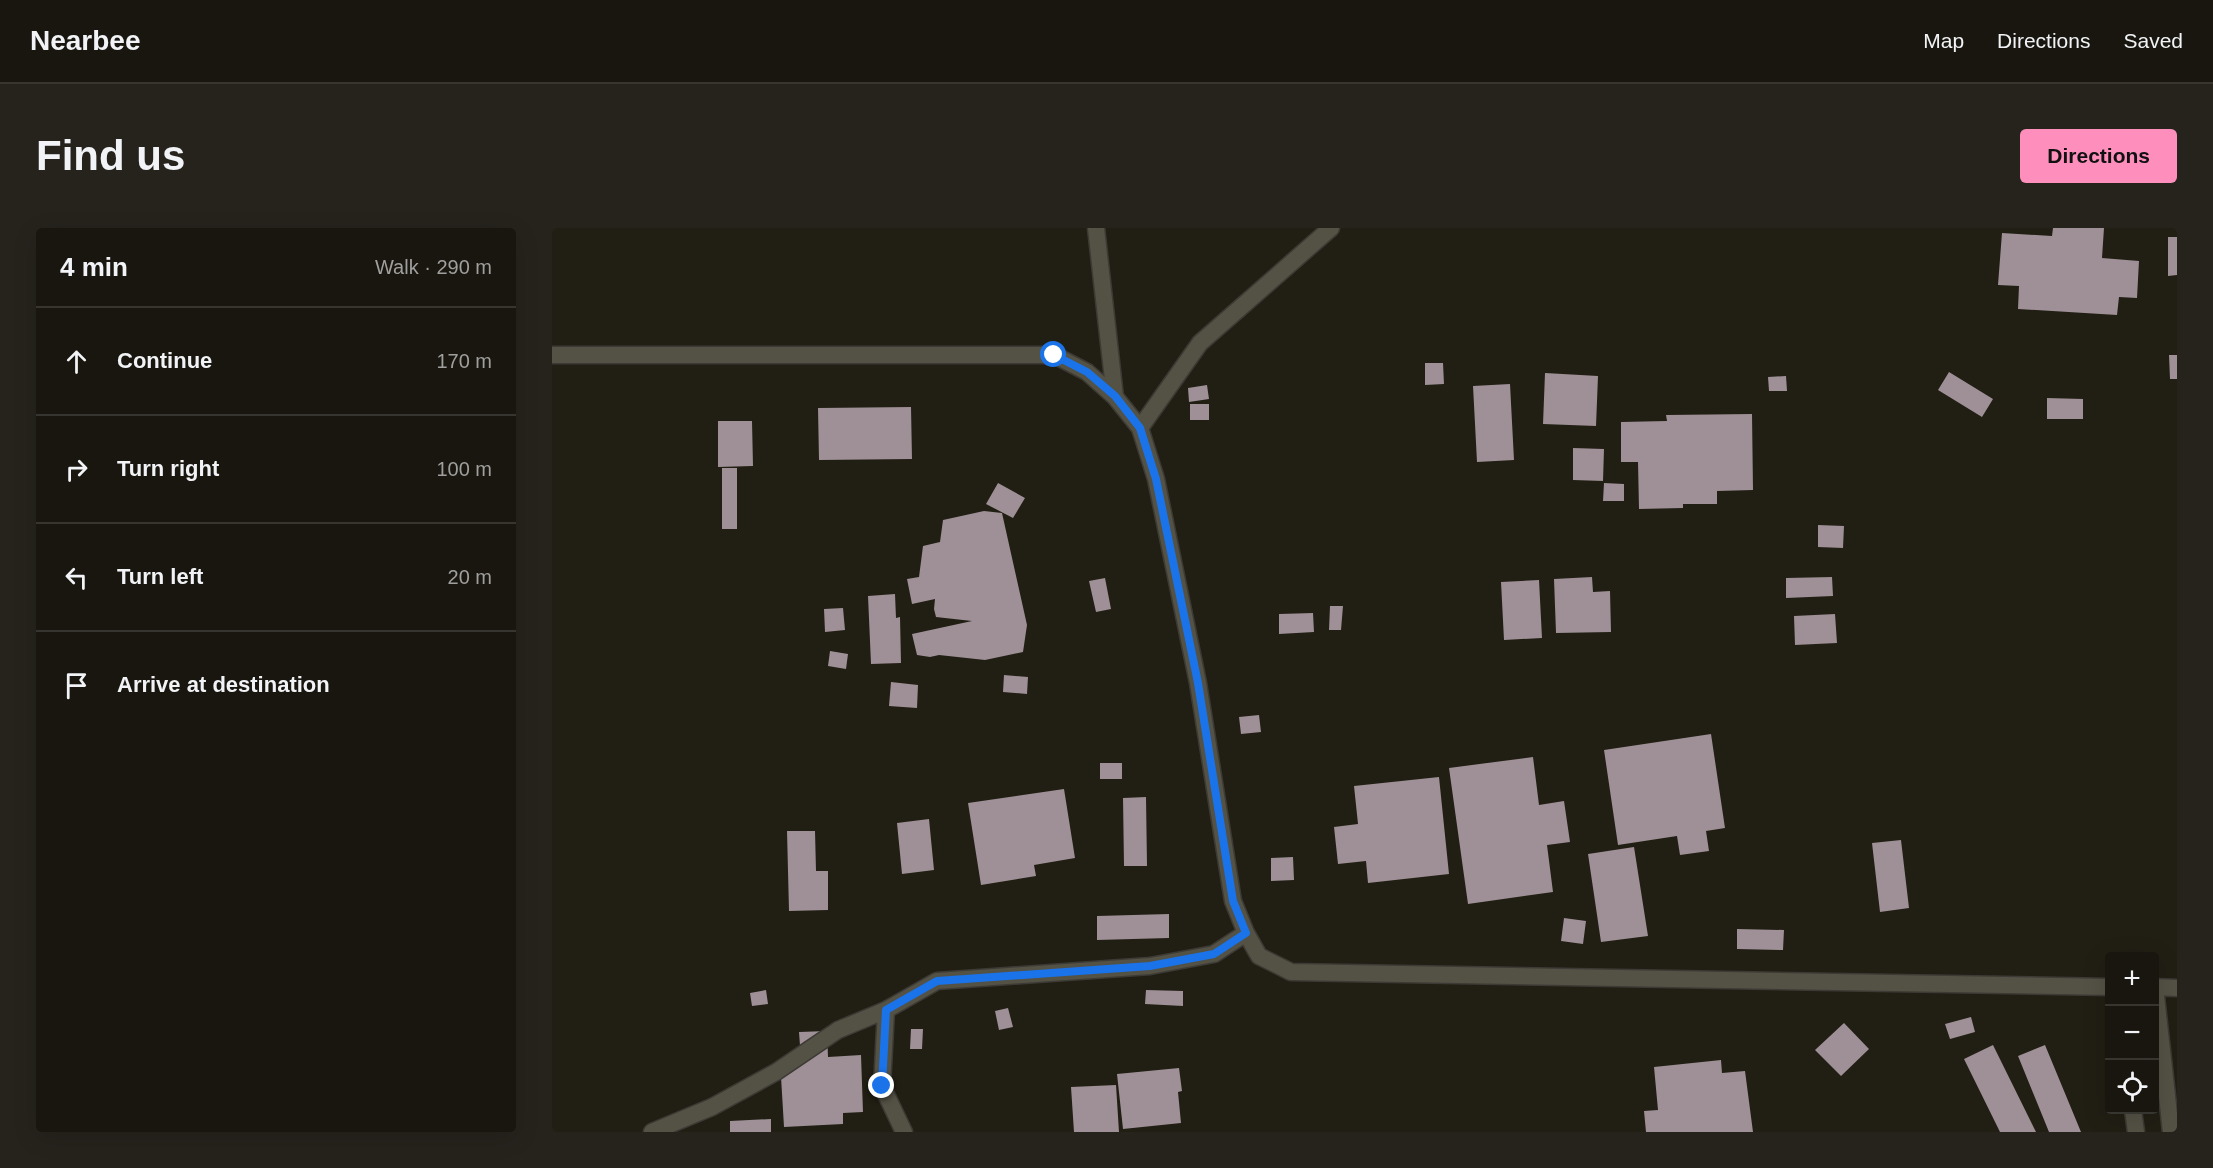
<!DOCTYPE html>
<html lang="en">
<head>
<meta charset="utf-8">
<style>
	body { margin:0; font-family:Helvetica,sans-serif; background:#26231d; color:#f1f3f6 }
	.controls { position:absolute; right:18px; bottom:18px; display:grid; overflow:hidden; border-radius:6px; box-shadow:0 6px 24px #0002 }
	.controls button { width:54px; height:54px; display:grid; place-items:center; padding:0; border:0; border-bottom:2px solid #37352f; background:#19160f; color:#f1f3f6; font:30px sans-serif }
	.stop { position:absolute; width:18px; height:18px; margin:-14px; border:4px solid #1a73e8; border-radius:50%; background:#fff }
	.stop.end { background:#1a73e8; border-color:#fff; box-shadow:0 2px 6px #0008 }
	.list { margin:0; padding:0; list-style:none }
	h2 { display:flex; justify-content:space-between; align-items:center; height:78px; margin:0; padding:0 24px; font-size:26px }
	h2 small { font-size:20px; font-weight:400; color:#9f9f9e }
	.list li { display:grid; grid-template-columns:39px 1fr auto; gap:18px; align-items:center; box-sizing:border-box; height:108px; padding:0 24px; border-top:2px solid #37352f }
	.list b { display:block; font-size:22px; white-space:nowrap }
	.list em { font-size:20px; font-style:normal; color:#9f9f9e }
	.icon { flex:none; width:33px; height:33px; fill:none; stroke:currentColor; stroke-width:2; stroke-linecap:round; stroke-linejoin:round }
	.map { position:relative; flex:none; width:1625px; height:904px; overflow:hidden; border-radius:6px }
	header { display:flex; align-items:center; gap:36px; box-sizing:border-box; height:84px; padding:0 30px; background:#19160f; border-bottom:2px solid #37352f }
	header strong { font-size:28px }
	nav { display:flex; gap:33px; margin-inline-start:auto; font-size:21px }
	.intro { display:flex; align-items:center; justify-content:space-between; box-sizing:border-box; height:144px; padding:0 36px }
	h1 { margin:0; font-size:42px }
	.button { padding:15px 27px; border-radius:6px; background:#fe8ebc; color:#111; font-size:21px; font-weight:700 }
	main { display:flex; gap:36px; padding:0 36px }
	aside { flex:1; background:#19160f; border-radius:6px; box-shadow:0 6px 24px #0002 }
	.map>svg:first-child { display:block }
	.building { fill:#9e9096 }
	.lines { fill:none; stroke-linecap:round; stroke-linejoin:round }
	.minor-casing { stroke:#3c3a34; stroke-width:19 }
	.minor { stroke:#545145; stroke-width:16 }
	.route { stroke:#1a73e8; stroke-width:8 }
</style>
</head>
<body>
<header>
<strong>Nearbee</strong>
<nav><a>Map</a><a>Directions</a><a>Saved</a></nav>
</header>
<div class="intro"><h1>Find us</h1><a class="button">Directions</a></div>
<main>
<aside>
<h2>4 min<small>Walk · 290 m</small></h2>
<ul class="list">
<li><svg class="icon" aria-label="ahead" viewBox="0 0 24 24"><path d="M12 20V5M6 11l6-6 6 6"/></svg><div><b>Continue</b></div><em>170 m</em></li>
<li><svg class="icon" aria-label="right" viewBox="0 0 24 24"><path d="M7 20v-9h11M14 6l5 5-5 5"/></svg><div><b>Turn right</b></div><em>100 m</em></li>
<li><svg class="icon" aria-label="left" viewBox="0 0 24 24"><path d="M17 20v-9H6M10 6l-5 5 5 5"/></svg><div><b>Turn left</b></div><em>20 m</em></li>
<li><svg class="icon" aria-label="arrive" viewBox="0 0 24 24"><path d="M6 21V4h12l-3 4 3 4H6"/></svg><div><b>Arrive at destination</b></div></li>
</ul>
</aside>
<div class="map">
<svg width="1625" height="904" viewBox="0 0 1625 904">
	<rect width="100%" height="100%" fill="#211e14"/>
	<!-- building -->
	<path class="building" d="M1501,0h51l-2,30 37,3 -2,37 -18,-1 -2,18 -99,-6 1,-23 -21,-1 4,-52 50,3z
		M1616,9h9v38l-9,1z
		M1617,127h8v24h-7z
		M873,135h18l1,21 -19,1z
		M1397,144l44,27 -11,18 -44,-27z
		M993,145l53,3 -2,50 -53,-2z
		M1234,148l1,15h-18l-1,-14z
		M958,156l4,76 -37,2 -4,-76z
		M655,157l2,14 -20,3 -1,-14z
		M1495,170l36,1v20h-36z
		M638,176h19v16h-19z
		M359,179l1,52 -93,1 -1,-52z
		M1200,186l1,76 -36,1v13h-34v4l-44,1 -1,-47h-17v-40l46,-1 -1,-6z
		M166,193h34l1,45 -35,1z
		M1021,220l31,1 -1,32 -30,-1z
		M170,240h15v61h-15z
		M446,255l27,15 -12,20 -27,-14z
		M1052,255l20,1v17h-21z
		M432,283l18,2 25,112 -4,27 -38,8 -46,-5 -9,2 -13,-2 -5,-21 60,-13 -36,-4 -2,-8 1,-10 -23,5 -5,-25 12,-2 4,-31 17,-4 3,-22z
		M1266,297l26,1 -1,22 -25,-1z
		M1040,349l1,15 17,-1 1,41 -55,1 -2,-54z
		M1280,349l1,19 -47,2v-20z
		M553,350l6,31 -15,3 -7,-31z
		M987,352l3,58 -38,2 -3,-58z
		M343,366l1,24 4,-1 1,46 -30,1 -3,-68z
		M778,378h13l-2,24h-12z
		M291,380l2,22 -20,2 -1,-23z
		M761,385l1,19 -35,2v-20z
		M1283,386l2,29 -42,2 -1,-29z
		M278,423l18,3 -2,15 -18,-3z
		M452,447l24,2 -1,17 -24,-2z
		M339,454l27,3 -1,23 -28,-2z
		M707,487l2,17 -20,2 -2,-17z
		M1159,506l14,94 -19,3 3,20 -29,4 -3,-19 -59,9 -14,-95z
		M981,529l6,48 25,-4 6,41 -23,3 6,47 -85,12 -19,-136z
		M548,535h22v16h-22z
		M887,549l10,97 -81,9 -2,-22 -28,3 -4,-37 24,-3 -4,-38z
		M512,561l11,69 -41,7 2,11 -55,9 -13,-82z
		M594,569l1,69h-23l-1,-68z
		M377,591l5,51 -32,4 -5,-51z
		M235,603h28l1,40h12v39l-39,1z
		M1349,612l8,68 -29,4 -8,-69z
		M1082,619l14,89 -47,6 -13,-88z
		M741,629l1,23 -23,1v-23z
		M617,686v24l-72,2v-24z
		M1012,690l22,3 -3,23 -22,-3z
		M1185,701l47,1 -1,20 -46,-1z
		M214,762l2,14 -16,2 -2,-13z
		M594,762l37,1v15l-38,-2z
		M456,780l5,19 -14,3 -4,-19z
		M1419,789l4,15 -25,7 -5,-15z
		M1292,795l25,26 -28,27 -26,-26z
		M359,801h12l-1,20h-12z
		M275,803l1,26 33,-2 2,57 -20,1v11l-59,3 -4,-67 21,-1 -2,-27z
		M1441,817l43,87h-36l-36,-73z
		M1493,817l36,87h-32l-31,-76z
		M1169,832l1,13 23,-2 8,61h-107l-2,-21 14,-1 -4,-43z
		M627,840l3,23 -4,1 3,31 -58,6 -6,-55z
		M564,857l3,47h-45l-3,-45z
		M219,891v13h-41v-11z"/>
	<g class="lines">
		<!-- minor casing -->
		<g class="minor-casing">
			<path id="minor" d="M544,0l19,169
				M0,127h502l33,17 28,25 25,31 16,51 42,204 35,218 13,32 13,23 32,16 819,15
				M588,200l60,-85 131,-115
				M1602,759l23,1
				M1603,759l16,145
				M334,782l-4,76 22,46
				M1581,882l3,22
				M100,904l60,-25 64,-35 62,-42 48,-20 51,-29 213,-15 64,-12 32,-21"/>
		</g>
		<!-- minor -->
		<use href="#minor" class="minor"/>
	</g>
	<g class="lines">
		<!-- route -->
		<path class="route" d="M330,858l4,-76 51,-29 213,-15 64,-12 32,-21 -13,-32 -35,-218 -42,-204 -16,-51 -25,-32 -28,-24 -33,-17"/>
	</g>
</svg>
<div class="controls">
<button>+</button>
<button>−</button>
<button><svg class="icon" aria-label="locate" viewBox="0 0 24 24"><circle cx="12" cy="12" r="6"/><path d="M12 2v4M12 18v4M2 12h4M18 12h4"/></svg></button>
</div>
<div class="stop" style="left:502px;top:127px"></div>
<div class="stop end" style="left:330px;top:858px"></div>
</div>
</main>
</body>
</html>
